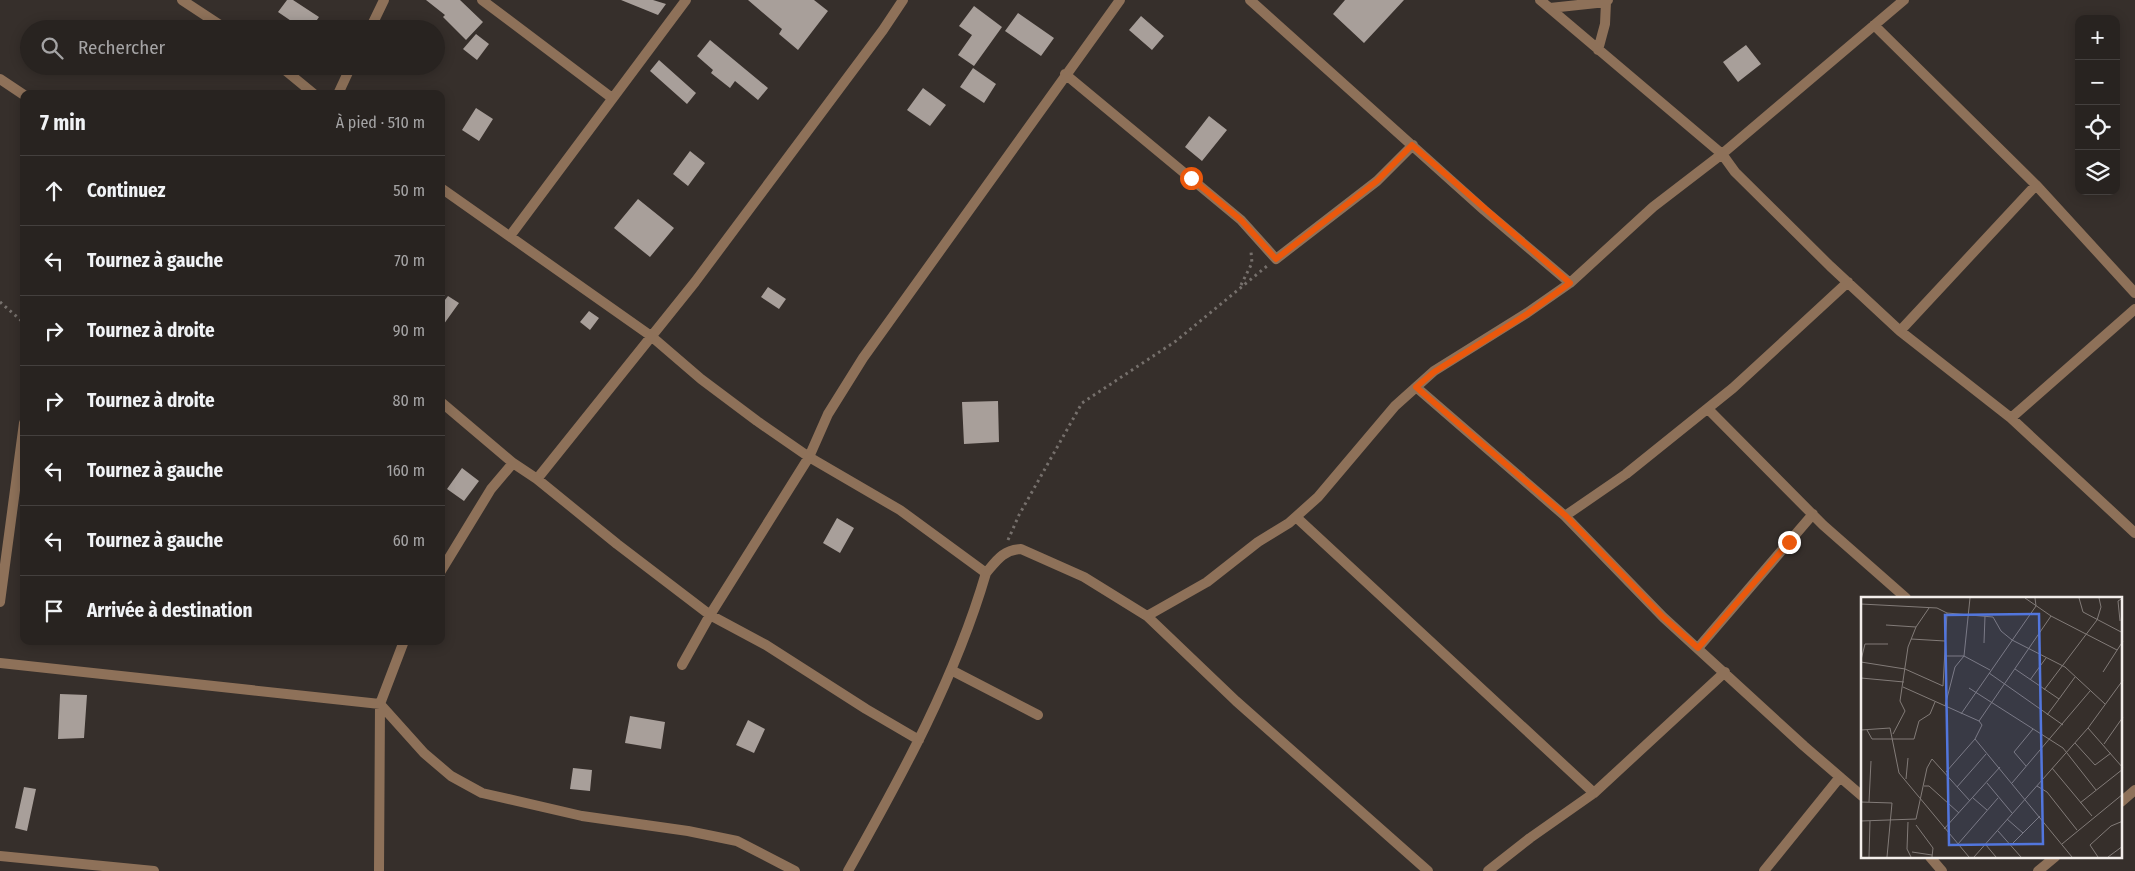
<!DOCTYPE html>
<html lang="fr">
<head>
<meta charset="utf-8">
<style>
	body { margin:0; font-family:"Fira Sans Condensed",sans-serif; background:#342f2d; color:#f1f3f6 }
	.controls { position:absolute; right:15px; top:15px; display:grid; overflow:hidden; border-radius:10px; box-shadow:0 2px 12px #0003 }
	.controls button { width:45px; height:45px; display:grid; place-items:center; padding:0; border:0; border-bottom:1px solid #44403e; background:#282320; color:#f1f3f6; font:25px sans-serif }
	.stop { position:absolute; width:15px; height:15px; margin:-11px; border:4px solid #ea580c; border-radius:50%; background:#fff }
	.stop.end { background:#ea580c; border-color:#fff; box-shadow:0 1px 5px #0008 }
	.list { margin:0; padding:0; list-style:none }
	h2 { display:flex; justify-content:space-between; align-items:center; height:65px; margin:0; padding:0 20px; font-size:21px }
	h2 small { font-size:16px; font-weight:400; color:#a5a4a5 }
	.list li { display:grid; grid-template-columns:32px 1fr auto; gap:15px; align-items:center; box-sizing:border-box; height:70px; padding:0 20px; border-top:1px solid #44403e }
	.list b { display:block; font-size:19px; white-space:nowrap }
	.list em { font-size:16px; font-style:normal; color:#a5a4a5 }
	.icon { flex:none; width:28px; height:28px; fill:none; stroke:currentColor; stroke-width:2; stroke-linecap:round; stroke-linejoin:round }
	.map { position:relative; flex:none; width:2135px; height:871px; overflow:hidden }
	.search { position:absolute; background:#282320; box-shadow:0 2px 12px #0003; left:20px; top:20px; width:425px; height:55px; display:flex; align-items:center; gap:12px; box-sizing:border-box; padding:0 18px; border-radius:28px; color:#a5a4a5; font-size:19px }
	.panel { position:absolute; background:#282320; box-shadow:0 2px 12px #0003; left:20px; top:90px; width:425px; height:555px; border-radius:10px }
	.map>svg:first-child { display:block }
	.building { fill:#a89f9a }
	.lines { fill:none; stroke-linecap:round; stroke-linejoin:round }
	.path { stroke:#76706c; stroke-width:3; stroke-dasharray:2.5 4; stroke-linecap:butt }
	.minor { stroke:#8e7159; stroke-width:10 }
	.route { stroke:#ea580c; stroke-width:6 }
	.inset-road { fill:none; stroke:#827b78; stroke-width:1 }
	.view { fill:#5276dd; fill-opacity:0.15; stroke:#5276dd; stroke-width:2.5 }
	.inset-edge { fill:none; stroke:#f3eeeb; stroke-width:2.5 }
</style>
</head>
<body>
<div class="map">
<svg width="2135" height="871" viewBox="0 0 2135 871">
	<rect width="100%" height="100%" fill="#362f2b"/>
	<!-- building -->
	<path class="building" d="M287,0h6l26,17 -7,10 -9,-5 -3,5 -22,-15z
		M426,0h34l23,22 -17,18 -23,-23 2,-2z
		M621,0h32l13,4 -8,11z
		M748,0h66l14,11 -30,39 -19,-16 3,-5z
		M1345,0h59l-40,43 -31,-29z
		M974,6l28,21 -28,39 -16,-11 14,-20 -13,-9z
		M1018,13l36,25 -13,18 -36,-25z
		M1141,16l23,20 -12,14 -23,-20z
		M476,34l13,10 -12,16 -14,-11z
		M710,40l58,48 -10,12 -23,-19 -5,7 -19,-15 2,-3 -16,-14z
		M1746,45l15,19 -23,18 -15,-20z
		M659,60l37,33 -9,11 -37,-33z
		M973,68l23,16 -12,19 -24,-16z
		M923,88l23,17 -16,21 -23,-16z
		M476,108l17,11 -14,22 -17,-11z
		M1209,116l18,14 -25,31 -17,-14z
		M690,151l15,12 -17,23 -15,-12z
		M638,199l36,29 -24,29 -36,-29z
		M768,287l18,12 -7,10 -18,-12z
		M448,296l11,7 -18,25v-23z
		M589,311l10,7 -9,12 -10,-8z
		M998,401l1,41 -35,2 -2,-42z
		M462,468l17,13 -15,20 -17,-12z
		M837,518l17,10 -14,25 -17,-10z
		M60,694l27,1 -3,43 -26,1z
		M630,716l35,6 -4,27 -36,-6z
		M748,720l17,9 -11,24 -18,-8z
		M573,768l19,2 -2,21 -20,-2z
		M24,787l12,2 -9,42 -12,-3z"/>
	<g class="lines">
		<!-- path -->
		<path class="path" d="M1241,285l11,-22 -1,-11
			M0,302l24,21
			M1008,540l11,-25 63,-112 94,-62 91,-75"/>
		<!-- minor -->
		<path class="minor" d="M182,0l44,29
			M482,0l130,98
			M1250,0l234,210 86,73
			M1540,0l182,154 13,18 95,94 70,65 111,87 124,115
			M1550,8l56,-6
			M1874,25l162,160 99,108
			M370,29l14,-29
			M1598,50l7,-26 1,-22 2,-2
			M280,66l34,28
			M1065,74l176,146 35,39 101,-78 36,-36
			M0,79l24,16
			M338,94l13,-28
			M441,188l210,148 50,43 56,42 52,36 91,53 86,63c-31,106 -84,202 -138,298
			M510,236l176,-236
			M1900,331l136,-146
			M1416,387l149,129 98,101 141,129 58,50
			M441,402l72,61 24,16 80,65 93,71 56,30 100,64 53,31
			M1708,409l115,116 83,73
			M2011,418l124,-109
			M537,479l158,-197 188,-252 20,-30
			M1565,516l61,-42 107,-86 115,-106
			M1296,517l298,276
			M441,571l50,-82 22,-26
			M986,573c11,-13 17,-23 35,-24l63,28 63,39 89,85 192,170
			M0,602l24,-179
			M1147,616l60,-34 51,-40 31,-19 29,-26 77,-91 39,-35 93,-58 43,-30 83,-76 69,-53 182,-154
			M1698,648l115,-134
			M0,663l380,41 44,49 27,23 31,17 100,23 106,15 49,10 58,30
			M682,665l28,-50 99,-158 19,-43 35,-56 257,-358
			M951,670l87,45
			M2121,802l14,-12
			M0,856l154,15
			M1930,857l12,14
			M379,871l1,-167 24,-63
			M1488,871l42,-33 64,-45 131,-121
			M1764,871l76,-94
			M2038,871l17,-14"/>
	</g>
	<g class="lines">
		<!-- route -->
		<path class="route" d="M1191,178l50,42 35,39 101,-78 35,-36 158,138 -43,31 -93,58 -18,15 150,129 97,101 35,31 91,-106"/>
	</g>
	<!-- overview -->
	<g transform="translate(1861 597)">
		<rect width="261" height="261" fill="#362f2b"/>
		<path class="inset-road" d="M164,1l26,18 66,34M218,1l4,14 40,21M0,7l76,4 10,5 46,4 8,14 11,9 53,27 40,37M259,24l-2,-20 5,-3M25,28l30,2M50,42l34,2M123,46l1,-27M83,59h20l26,14M0,63l4,-16h23M0,65l44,7 38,17 4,-73M154,72l44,30 16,-22M242,75l20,-31M128,76l74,52M0,81l43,4M169,83l16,-22M42,90l76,34 72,-105M108,91l94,60 33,42M183,93l53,-70 4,-13 -2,-9M84,109l10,-39 9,-11 6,-58M100,117l75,-108 -1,-8M186,118l12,-16M227,131l35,40M0,133l29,-2 9,45 70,84M6,133l5,9h42l5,-18 11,-7 5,-12M32,137l12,-23 -5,-10 8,-54 8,-20 13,-19M114,142l97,118M214,146l20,22 16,-12M243,147l19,-27M165,169l-12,-14 19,-23M191,171l40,48M85,175l29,-33 7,-14 -3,-4M45,182l2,-21M126,186l25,30M151,186l78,-92M63,189h5l30,27M176,189l10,6 30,38M96,190l29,-33M112,201l14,12M0,205l31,1 -5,54M8,205l2,-41M219,206l43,-34M146,222l16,14M0,224l55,-2 11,-51 5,-9 38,42M47,225l-1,27 4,8M55,228l17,23 -1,9M83,232l56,-62M137,234l23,26M97,247l40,-46M201,247l61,-50M125,248l10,12M150,248l29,-29M51,255l20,3M8,260l1,-36M113,260l114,-129 35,-48M237,260l-8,-12 21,-19 12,-5M247,260l15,-11"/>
		<path class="view" d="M178,17l4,230 -94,1 -4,-230z"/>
		<rect width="261" height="261" class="inset-edge"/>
	</g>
</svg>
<div class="controls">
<button>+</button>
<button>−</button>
<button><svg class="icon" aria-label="locate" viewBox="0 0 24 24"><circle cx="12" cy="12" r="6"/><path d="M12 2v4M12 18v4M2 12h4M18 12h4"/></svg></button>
<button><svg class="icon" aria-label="layers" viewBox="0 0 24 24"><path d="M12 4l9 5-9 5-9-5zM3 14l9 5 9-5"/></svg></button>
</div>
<div class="stop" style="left:1191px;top:178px"></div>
<div class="stop end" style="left:1789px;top:542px"></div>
<div class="search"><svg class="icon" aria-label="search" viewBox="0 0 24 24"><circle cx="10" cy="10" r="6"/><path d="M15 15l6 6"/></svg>Rechercher</div>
<section class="panel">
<h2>7 min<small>À pied · 510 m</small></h2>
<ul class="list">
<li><svg class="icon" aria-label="ahead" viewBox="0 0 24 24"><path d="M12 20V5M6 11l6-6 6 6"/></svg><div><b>Continuez</b></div><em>50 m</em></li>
<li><svg class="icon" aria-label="left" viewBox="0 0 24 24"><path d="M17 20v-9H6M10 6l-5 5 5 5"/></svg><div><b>Tournez à gauche</b></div><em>70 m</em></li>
<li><svg class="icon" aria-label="right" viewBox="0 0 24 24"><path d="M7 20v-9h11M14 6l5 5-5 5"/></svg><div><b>Tournez à droite</b></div><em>90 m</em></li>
<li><svg class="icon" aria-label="right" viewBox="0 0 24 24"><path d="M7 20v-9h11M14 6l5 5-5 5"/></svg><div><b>Tournez à droite</b></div><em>80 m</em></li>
<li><svg class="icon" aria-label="left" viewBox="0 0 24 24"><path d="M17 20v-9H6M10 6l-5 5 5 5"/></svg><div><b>Tournez à gauche</b></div><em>160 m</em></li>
<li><svg class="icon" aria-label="left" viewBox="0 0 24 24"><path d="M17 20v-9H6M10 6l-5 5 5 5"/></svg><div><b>Tournez à gauche</b></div><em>60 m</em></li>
<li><svg class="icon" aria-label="arrive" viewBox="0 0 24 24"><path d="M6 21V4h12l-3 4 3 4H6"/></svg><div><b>Arrivée à destination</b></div></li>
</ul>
</section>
</div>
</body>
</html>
